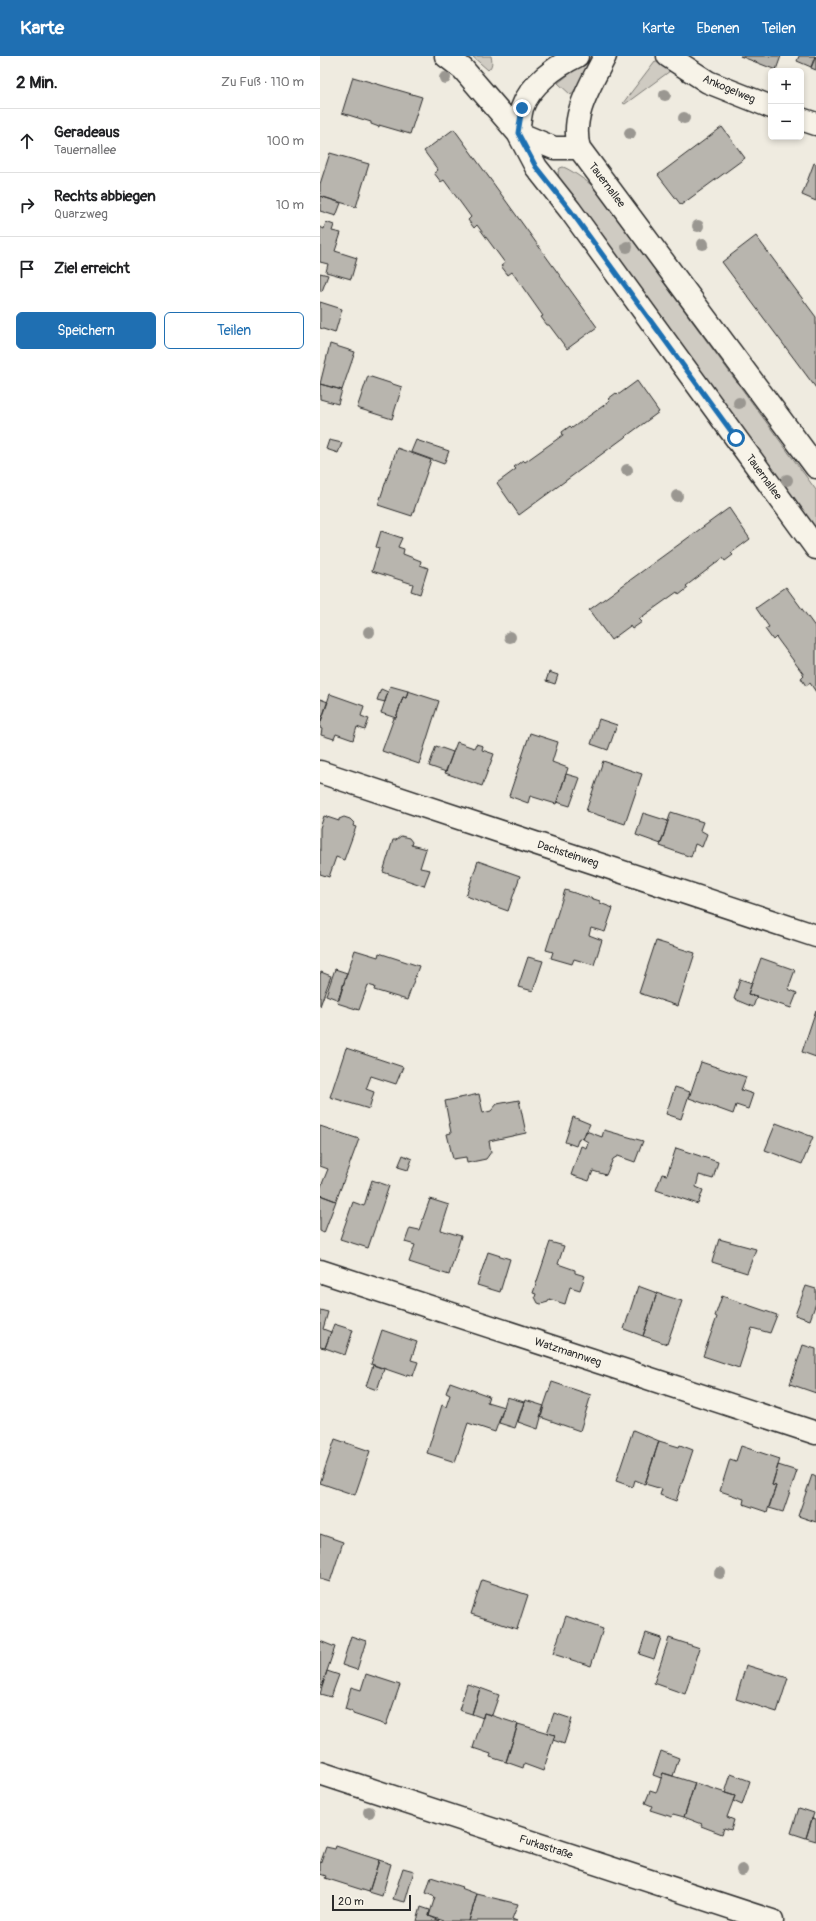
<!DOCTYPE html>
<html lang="de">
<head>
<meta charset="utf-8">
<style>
	body { margin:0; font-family:Pangolin,sans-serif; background:#f6f6f6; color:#202124 }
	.controls { position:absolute; right:12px; top:12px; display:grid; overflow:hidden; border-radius:6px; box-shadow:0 2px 6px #0003 }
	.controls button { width:36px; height:36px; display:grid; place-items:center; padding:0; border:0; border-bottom:1px solid #e0e0e0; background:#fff; color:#202124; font:20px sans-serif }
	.scale { position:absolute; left:12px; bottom:10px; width:79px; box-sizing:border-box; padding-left:4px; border:2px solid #2b2b2b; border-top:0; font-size:11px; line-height:14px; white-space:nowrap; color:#2b2b2b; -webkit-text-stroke:3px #f7f3e8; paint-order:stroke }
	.stop { position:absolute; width:12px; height:12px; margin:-9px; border:3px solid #1f6fb2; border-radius:50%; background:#fff }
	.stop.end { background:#1f6fb2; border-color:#fff; box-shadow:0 1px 4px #0008 }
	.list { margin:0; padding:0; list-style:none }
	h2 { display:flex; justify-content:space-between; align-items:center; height:52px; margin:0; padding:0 16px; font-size:17px }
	h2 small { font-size:13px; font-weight:400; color:#757577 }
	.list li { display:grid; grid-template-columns:26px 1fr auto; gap:12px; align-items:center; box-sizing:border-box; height:64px; padding:0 16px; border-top:1px solid #e0e0e0 }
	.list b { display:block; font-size:15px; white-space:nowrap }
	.list p { margin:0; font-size:13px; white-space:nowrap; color:#757577 }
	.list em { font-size:13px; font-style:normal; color:#757577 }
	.actions { display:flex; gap:8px; padding:12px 16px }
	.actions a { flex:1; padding:9px 0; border:1px solid #1f6fb2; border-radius:6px; text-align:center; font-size:14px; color:#1f6fb2 }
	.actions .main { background:#1f6fb2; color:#fff }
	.icon { flex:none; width:22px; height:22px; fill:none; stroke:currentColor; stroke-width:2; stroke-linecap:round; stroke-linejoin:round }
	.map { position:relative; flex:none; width:496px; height:1865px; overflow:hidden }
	header { display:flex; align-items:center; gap:24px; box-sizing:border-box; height:56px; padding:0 20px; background:#1f6fb2; color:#fff }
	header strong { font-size:19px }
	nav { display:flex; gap:22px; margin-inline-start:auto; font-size:14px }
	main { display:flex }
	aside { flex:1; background:#fff }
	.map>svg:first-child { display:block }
	.green { fill:#cfcbc2; stroke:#7d7b76 }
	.building { fill:#b8b5ae; stroke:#2b2b2b }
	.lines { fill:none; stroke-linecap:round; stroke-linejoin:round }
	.minor-casing { stroke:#2b2b2b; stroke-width:25 }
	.minor { stroke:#f7f3e8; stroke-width:22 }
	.tree { fill:#9a9791 }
	.route { stroke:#1f6fb2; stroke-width:5 }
	.labels { text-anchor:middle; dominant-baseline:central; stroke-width:3; stroke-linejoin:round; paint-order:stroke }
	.street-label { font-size:11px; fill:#2b2b2b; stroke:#f7f3e8 }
</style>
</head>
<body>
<header>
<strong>Karte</strong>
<nav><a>Karte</a><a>Ebenen</a><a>Teilen</a></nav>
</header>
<main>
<aside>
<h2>2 Min.<small>Zu Fuß · 110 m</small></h2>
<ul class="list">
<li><svg class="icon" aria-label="ahead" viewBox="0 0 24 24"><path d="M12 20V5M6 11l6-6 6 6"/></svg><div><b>Geradeaus</b><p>Tauernallee</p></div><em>100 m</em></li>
<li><svg class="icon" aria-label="right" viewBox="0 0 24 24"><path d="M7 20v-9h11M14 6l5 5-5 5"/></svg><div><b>Rechts abbiegen</b><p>Quarzweg</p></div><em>10 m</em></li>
<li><svg class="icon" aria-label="arrive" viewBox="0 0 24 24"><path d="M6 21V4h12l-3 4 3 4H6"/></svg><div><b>Ziel erreicht</b></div></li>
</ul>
<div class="actions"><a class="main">Speichern</a><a>Teilen</a></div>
</aside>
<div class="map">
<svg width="496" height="1865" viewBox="0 0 496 1865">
	<rect width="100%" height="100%" fill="#efebe0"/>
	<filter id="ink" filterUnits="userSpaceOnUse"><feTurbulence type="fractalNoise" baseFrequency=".025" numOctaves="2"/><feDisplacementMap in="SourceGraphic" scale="8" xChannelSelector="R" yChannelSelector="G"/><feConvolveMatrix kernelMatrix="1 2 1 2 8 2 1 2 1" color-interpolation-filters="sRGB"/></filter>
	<g filter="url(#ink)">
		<!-- green -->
		<path class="green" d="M152,0h19c1,5 2,10 -3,14z
			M272,0h6l-27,39 -13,-12z
			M335,5l15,10 -45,33 -2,-1z
			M243,111c7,2 23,14 30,19l223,304v39l-257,-350 -1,-7 2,-4z"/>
		<!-- building -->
		<path class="building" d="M420,0h41l-5,14z
			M479,0h16l-4,11 -14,-6z
			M496,0v14l-5,-2z
			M33,21l69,20 -12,37 -31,-9v2l-8,-3v-2l-29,-9z
			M402,71l23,31 -64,47 -23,-30z
			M134,73l143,198 -30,22 -18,-24h-2l-6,-8 2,-1 -31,-44 -4,3 -7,-9 4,-3 -28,-38 -3,3 -6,-8 3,-3 -27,-37 -3,2 -7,-9 4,-3 -14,-19z
			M10,97l39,11 -13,43 -36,-11v-12z
			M494,107l2,1v37l-14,-6z
			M0,140l21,7 -5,13 -16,-5z
			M6,166l8,3 -2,6 9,2 -6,18 22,7 -6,21 -25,-7 2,-8 -8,-2v-35l4,2z
			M436,180l60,81v71l-94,-126z
			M0,217l8,2 -6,16h-2z
			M0,246l22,7 -7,24 -15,-5z
			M10,288l25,8 -13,38 -22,-6z
			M48,320l34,11 -10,32 -35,-11z
			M317,325l22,31 -140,103 -22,-32 19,-14 -2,-2 9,-7 2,2 38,-27 -1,-3 8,-6 2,2 38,-27 -2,-2 8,-6 2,2z
			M0,328l22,6 -4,14 -18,-5z
			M9,384l13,3 -4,10 -12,-4z
			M96,384l33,11 -5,13 -33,-12z
			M77,392l34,12 -19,56 -34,-11z
			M409,452l21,31 -19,14 2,2 -8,6 -2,-3 -37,28 2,2 -9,7 -2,-3 -38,27 3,3 -10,7 -2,-3 -19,14 -22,-30z
			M61,475l21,7 -4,9 6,2 -1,5 18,7 -1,4 8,3 -8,26 -9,-3 2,-7 -41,-13 7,-23 -3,-1z
			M466,531l30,41v64l-6,-9 -4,3 -5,-8 3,-3 -28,-38 -3,3 -8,-11 4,-2 -13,-19z
			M229,616l9,3 -3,9 -9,-3z
			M70,630l18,5 -2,7 -3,-1 -7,21 -15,-5z
			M61,633l7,3 -3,10 -8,-2z
			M88,635l31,10 -20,63 -37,-13 12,-33h2l7,-21 3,1z
			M10,638l34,12 -3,10 8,3 -4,11 -8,-3 -4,13 -17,-6 -2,5 -13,-4 1,-6 -2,-1v-4z
			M0,643l8,3 -8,22z
			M279,663l18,6 -9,25 -17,-6z
			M210,677l28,9 -6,20 16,6 -12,36 -26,-8 -2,7 -19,-7z
			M137,686l17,6 2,-4 7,2 -1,4 12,4 -12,32 -37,-13z
			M116,690l17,6 -7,20 -17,-6z
			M283,705l39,13 -17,50 -39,-13z
			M246,718l14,4 -10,28 -13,-4z
			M351,756l32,10 -3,8 7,4 -5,13 -7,-3 -4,13 -31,-11z
			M323,757l25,8 -7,23 -25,-9z
			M4,760l15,5v-2l5,-2 6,2 4,4 -1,3 3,1 -12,33 -8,-3 -7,20 -9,-3v-46z
			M81,780l8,2 3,4 -1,3 15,4 -6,19 10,2 -6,16 -41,-14 10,-32h3z
			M158,805l42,15 -12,35 -42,-15z
			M245,834l35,11v2l13,5 -8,24 -14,-4 -2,7 13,5 -8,25 -20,-6 -2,5 -21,-6 2,-6 -7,-2z
			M336,885l39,12 -17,53 -39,-13z
			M35,894l23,7 1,-4 40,13 -12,34 -33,-10 1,-3 -7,-2 -9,25 -22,-7z
			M208,901l15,4 -10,30 -15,-4z
			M441,902l34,12 -7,19 9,4 -6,15 -43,-14z
			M15,913l12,4 -8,27 -13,-5z
			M1,916l10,4 -11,30v-31z
			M420,923l12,4 -4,11 9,2 -4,11 -19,-8z
			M496,954v47l-14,-5z
			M26,992l57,19 -7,17 -25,-8 -5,13 8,3 -5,17 -39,-12z
			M381,1006l45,15 -5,13 12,4 -5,15 -12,-4 -3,9 -44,-16z
			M355,1031l15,5 -9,27 -15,-5z
			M159,1038l4,19 8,-2 6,-7 22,-4 7,33 -37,8 2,11 -5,7 -19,4 -1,-6 -13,2 -6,-25 4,-1 -6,-32z
			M253,1061l17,7 -7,15 -4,-1 -3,8 -11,-4z
			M456,1067l37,14 -11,27 -37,-14z
			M0,1070l39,13 -23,62 -16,-6v-6l8,-20 -8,-3z
			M284,1074l39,11 -8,21 -17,-6 -5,3 -7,16 -13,-4 -4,10 -18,-6 10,-29 5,2 2,-6 -5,-3 3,-8 16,6z
			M356,1092l42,14 -5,17 -14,-4 -3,12 7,3 -5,14 -42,-14 6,-16 5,1z
			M83,1099l9,4 -4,11 -10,-3z
			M52,1124l17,6 -21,62 -28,-9 13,-37 11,4z
			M0,1139l16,6 -12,32 -4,-2z
			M110,1143l19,6 -8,25 20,6 -12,39 -40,-13 6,-17 -10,-3 5,-14 9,2z
			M399,1183l37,10 -9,24 -35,-11z
			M230,1186l14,4 -6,18 17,6v3l10,3 -5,14 -10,-3 -5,17 -16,-5 -1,3 -7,2 -3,-1 -3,-6 1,-3 -3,-1z
			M168,1196l22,7 -10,33 -23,-7z
			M318,1230l19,7 -14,43 -19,-7z
			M486,1230l10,3v14l-6,17 -15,-5z
			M337,1237l25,8 -15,43 -24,-8z
			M402,1240l55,19 -7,18 -18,-5 -13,40 -36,-12 14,-39 -2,-1z
			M0,1254l8,2 -5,17 8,3 -6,16 -5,-1z
			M14,1268l19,6 -8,25 -20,-7z
			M62,1274l35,12 -6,18 7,2 -5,14 -6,-2 -1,2 -35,-12z
			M483,1289l13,4v44l-26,-9z
			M53,1309l11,4 -7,21 -11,-4z
			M130,1326l39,14 -2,6 17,5 -9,25 -27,-9 -13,39 -28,-9 15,-48 4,2 4,-12 -4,-2z
			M232,1326l39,13 -11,36 -40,-14z
			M187,1341l17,5 -9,26 -16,-5z
			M205,1344l19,6 -6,23 -20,-7z
			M313,1374l26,11 -14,43 -10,-4 -2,7 -17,-6z
			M15,1383l35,12 -15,44 -35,-12z
			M339,1385l20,6 1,-2 13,5 -17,51 -16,-6 2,-6 -17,-5z
			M421,1390l39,13 -8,26 4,1 -9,26 -24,-8 1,-5 -24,-8 10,-32 6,2z
			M458,1409l19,6 -14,41 -14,-4 7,-22 -4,-1z
			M492,1419l4,2v45l-18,-6z
			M0,1478l23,8 -13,40 -10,-3z
			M162,1524l46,15 -11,34 -46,-15z
			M246,1560l37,13 -12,37 -38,-12z
			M326,1577l15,5 -7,21 -15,-5z
			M31,1580l15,5 -9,29 -15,-5z
			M349,1582l31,10 -15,46 -31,-11z
			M0,1585l15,6 -13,39 -2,-1z
			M426,1609l42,13 -11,34 -41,-13z
			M7,1615l12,4 -8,22 -11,-3z
			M46,1618l34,11 -14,40 -33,-11v-2l-8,-3 6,-22 10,3z
			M147,1628l13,4 -8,26 -13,-4z
			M160,1632l19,7 -7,20 -8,-2 -1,5 -11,-4z
			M164,1657l34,11 -12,38 -16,-5 1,-3 -18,-6z
			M234,1657l18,6 -8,25 -11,-4 2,-5 -8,-2z
			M198,1668l37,11 -12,36 -19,-7 -1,4 -17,-6z
			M341,1695l18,7 -6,18 -10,-3 -2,5 -8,-3z
			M343,1717l32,10 -11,34 -11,-3 -1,3 -22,-7 2,-4 -7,-3 5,-12 6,2z
			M411,1718l19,7 -8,24 -9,-4 2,-5 -10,-3z
			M375,1727l40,13 -8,21 7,3 -3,10 -7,-2 -2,6 -21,-8 1,-2 -18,-7z
			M479,1752l15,5 -8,25 -15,-5z
			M492,1762l4,1v22l-10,-3z
			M16,1790l43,14 -10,32 -44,-14 1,-2 -6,-2v-10l6,-17 9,2z
			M59,1804l12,4 -9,32 -13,-4z
			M83,1812l11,3 -9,31 -12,-3z
			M111,1821l31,10 -1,1 16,6 -8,27h-25l-15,-5 6,-19 -9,-4z
			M157,1838l41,10 -6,15 5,2h-48z
			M101,1851l9,3 -1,6 11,5h-23z"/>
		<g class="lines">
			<!-- minor casing -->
			<g class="minor-casing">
				<path id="minor" d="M126,0l17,13 55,64 18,34 34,43 246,338
					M285,0c-14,29 -35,59 -26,92l237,319
					M348,0l40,26 63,25
					M481,63l15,5
					M198,77c1,-8 2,-17 4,-25 8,-23 34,-42 55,-52
					M198,77l36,15h25
					M0,716l496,164
					M0,1215l496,162
					M0,1717l452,148"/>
			</g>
			<!-- minor -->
			<use href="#minor" class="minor"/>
		</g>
		<!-- trees -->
		<g class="tree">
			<circle cx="125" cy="22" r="6"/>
			<circle cx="345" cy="39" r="6"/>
			<circle cx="364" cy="62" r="6"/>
			<circle cx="310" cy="77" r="6"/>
			<circle cx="378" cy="170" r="6"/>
			<circle cx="383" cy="188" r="6"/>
			<circle cx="307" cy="191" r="6"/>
			<circle cx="419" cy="347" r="6"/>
			<circle cx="307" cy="414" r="6"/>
			<circle cx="467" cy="424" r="6"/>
			<circle cx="357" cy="440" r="6"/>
			<circle cx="49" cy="576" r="6"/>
			<circle cx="190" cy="581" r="6"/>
			<circle cx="400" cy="1517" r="6"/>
			<circle cx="49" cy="1756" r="6"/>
			<circle cx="422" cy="1814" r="6"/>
		</g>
	</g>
	<g class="lines" filter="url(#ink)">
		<!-- route -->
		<path class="route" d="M202,52l-4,25 18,34 34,43 166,228"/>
	</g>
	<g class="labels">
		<!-- street labels -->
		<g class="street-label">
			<text transform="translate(409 33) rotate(23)">Ankogelweg</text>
			<text transform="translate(287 129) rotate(53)">Tauernallee</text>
			<text transform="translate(444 421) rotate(54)">Tauernallee</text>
			<text transform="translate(248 798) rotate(18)">Dachsteinweg</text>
			<text transform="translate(248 1296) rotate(18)">Watzmannweg</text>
			<text transform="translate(226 1791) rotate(18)">Furkastraße</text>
		</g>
	</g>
</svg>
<div class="controls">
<button>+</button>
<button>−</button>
</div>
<div class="scale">20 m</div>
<div class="stop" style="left:416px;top:382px"></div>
<div class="stop end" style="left:202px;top:52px"></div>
</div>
</main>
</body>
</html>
